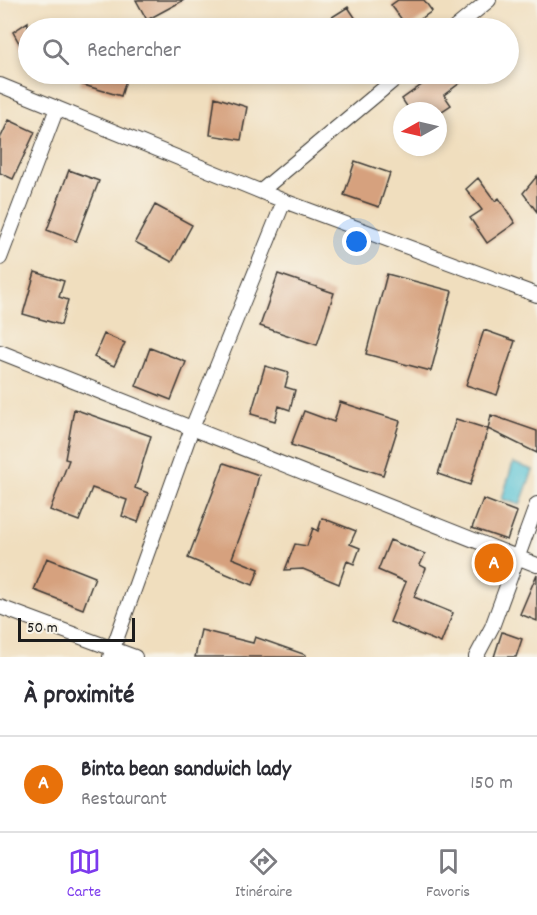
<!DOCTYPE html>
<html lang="fr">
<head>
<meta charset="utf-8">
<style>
	body { margin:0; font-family:Dekko,sans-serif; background:#f2f2f3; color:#2b2b33 }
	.compass { position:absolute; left:393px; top:102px; width:54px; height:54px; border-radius:50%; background:#fff; box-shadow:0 3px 9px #0003; rotate:262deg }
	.scale { position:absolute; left:18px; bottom:15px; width:117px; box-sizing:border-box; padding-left:6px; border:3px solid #1c1c1c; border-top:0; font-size:16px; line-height:21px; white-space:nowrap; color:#1c1c1c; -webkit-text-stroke:4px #f7f3e8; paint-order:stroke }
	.you { position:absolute; left:357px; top:242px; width:21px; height:21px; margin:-15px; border:4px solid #fff; border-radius:50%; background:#1a73e8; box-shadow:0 0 0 9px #1a73e833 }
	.badge { display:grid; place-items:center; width:39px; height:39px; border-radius:50%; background:#7c3aed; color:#fff; font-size:20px; font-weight:700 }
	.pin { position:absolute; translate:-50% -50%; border:3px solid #fff; box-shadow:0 2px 6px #0006 }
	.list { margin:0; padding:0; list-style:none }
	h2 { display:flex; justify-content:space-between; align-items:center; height:78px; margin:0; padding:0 24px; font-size:26px }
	h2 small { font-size:20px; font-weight:400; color:#7c7c81 }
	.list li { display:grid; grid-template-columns:39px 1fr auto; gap:18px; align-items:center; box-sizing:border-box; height:96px; padding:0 24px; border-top:2px solid #e1e1e2 }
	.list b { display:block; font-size:22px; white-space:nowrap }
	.list p { margin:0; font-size:20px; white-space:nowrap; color:#7c7c81 }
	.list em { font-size:20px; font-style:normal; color:#7c7c81 }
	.icon { flex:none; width:33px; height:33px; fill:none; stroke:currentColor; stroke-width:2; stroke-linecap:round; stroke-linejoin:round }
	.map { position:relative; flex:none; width:537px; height:657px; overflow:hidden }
	.search { position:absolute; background:#fff; box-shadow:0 3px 9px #0003; left:18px; right:18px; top:18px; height:66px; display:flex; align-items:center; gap:15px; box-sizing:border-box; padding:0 21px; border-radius:33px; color:#7c7c81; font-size:22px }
	.sheet { height:174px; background:#fff }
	nav { display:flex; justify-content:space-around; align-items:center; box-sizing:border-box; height:84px; border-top:2px solid #e1e1e2; background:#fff; font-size:16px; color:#7c7c81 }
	nav a { display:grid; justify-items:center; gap:3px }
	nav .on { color:#7c3aed }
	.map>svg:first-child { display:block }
	.water { fill:#5bc4d6; stroke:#3c7079; stroke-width:1.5 }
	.building { fill:#d6a17e }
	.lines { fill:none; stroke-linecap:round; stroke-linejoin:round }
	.minor-casing { stroke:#3c3934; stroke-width:16 }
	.minor { stroke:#fff; stroke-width:14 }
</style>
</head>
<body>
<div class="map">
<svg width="537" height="657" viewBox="0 0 537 657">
	<rect width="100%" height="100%" fill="#f7f3e8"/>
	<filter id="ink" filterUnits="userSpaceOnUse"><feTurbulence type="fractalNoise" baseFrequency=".0167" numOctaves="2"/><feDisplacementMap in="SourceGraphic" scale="12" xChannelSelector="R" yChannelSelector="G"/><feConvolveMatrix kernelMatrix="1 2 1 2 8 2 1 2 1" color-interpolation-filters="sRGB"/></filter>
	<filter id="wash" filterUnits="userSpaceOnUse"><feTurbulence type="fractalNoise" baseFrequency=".008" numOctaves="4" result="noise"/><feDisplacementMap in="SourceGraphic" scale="24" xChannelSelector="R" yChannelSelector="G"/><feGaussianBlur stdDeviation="1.35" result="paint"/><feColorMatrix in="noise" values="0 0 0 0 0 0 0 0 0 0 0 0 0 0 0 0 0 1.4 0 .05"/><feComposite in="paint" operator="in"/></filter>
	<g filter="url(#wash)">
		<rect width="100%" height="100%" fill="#f0debe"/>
		<!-- water -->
		<path class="water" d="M513,463l20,7 -13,35 -18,-6z"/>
		<g id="blocks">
			<!-- building -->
			<path class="building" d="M136,0h48l-37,20z
				M398,0h26l8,11 -24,17 -17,-23z
				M348,7l14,21h-26l-7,-9z
				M28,22v37l-15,-27z
				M83,74h45l-7,22 -41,-12z
				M437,74h35l-28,21 7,10 -9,6h-32l-8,-12z
				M215,97l32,10 -6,33 -31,-5z
				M9,120l26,12 -22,47 -13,-6v-34z
				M355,161l35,12 -11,34 -35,-12z
				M69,170l30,11 -23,60 -29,-11z
				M537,176v36l-14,-19z
				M478,178l17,23 4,-3 16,25 -28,20 -17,-25 12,-8 -16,-21z
				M155,205l37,20 -20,37 -37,-20z
				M35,272l29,9 -5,16 9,3 -7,25 -38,-11z
				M278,274l56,19 -17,52 -57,-19z
				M387,274l65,17 -21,80 -65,-17z
				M484,330l31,11 -18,54 -31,-10z
				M104,334l21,9 -11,23 -20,-9z
				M150,348l36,14 -15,38 -35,-14z
				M265,366l24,7 -4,14 10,3 -5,20 -11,-4 -4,15 -24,-7z
				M340,402l60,19 -17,54 -92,-30 13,-34 30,11z
				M74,409l77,27 -16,52 13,5 -10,29 -16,-6 5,-16 -35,-12 -13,33 -29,-11 19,-50 -4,-1z
				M491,415l46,16v22l-49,-24z
				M456,419l32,10 -18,56 -32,-11z
				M224,463l35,12 -8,32 -19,51 27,11 -6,16 -65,-27z
				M483,499l34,13 -10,28 -35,-12z
				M322,518l34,13 -6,13 10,4 -6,16 -7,-3 -8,23 -36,-15 -18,1 10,-26 12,2 6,-18 5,3z
				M390,540l35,14 -5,11 6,3 -12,29 39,16 -12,30 -51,-21 16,-40 -28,-12z
				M47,558l48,19 -12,32 -49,-19z
				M537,574v47l-17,-7z
				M201,630l52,13 2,-6 51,18v2h-111z
				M502,632l20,7 -6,18h-22z"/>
		</g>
	</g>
	<g filter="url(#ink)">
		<use href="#blocks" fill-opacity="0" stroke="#3c3934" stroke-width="1.5"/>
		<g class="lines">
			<!-- minor casing -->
			<g class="minor-casing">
				<path id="minor" d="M455,28l34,-28
					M0,85l284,116 253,94
					M261,191l140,-117
					M0,258l57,-150
					M0,352l537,213
					M0,607l135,50
					M110,657l82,-229 92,-227
					M476,657l16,-30 45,-123"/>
			</g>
			<!-- minor -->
			<use href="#minor" class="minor"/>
		</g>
	</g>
</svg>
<svg class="compass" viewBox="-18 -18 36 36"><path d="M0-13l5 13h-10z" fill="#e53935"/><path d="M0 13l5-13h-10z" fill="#7c7c81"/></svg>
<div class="scale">50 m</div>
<div class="you"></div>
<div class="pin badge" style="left:494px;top:563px;background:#e8710a">A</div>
<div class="search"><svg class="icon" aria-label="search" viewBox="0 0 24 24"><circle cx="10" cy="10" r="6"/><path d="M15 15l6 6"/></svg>Rechercher</div>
</div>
<section class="sheet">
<h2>À proximité<small></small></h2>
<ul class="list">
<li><span class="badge" style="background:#e8710a">A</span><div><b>Binta bean sandwich lady</b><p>Restaurant</p></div><em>150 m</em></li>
</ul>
</section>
<nav>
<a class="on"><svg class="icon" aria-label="map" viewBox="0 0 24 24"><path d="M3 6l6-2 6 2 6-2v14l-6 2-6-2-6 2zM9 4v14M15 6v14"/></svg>Carte</a>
<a><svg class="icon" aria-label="directions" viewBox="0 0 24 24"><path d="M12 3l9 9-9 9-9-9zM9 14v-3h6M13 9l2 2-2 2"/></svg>Itinéraire</a>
<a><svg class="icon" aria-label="saved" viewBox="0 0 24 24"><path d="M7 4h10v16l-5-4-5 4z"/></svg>Favoris</a>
</nav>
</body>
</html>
